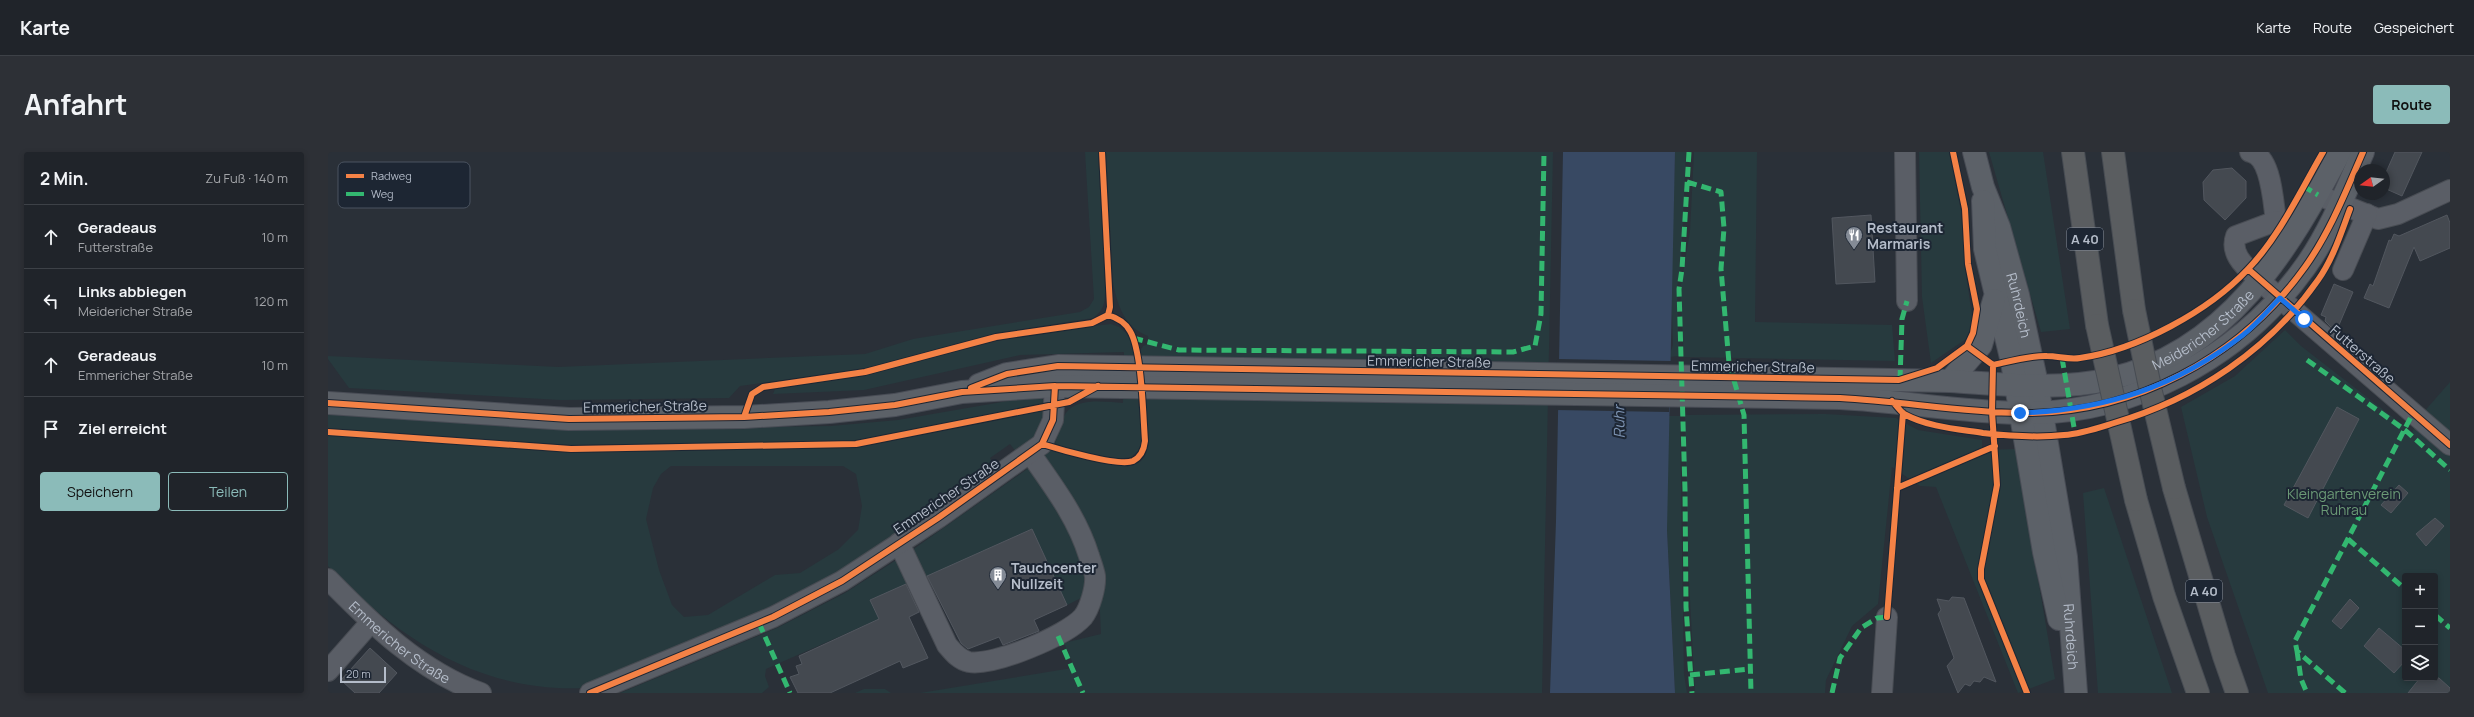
<!DOCTYPE html>
<html lang="de">
<head>
<meta charset="utf-8">
<style>
	body { margin:0; font-family:Manrope,sans-serif; background:#2d3036; color:#f1f3f6 }
	.controls { position:absolute; right:12px; bottom:12px; display:grid; overflow:hidden; border-radius:4px; box-shadow:0 2px 6px #0003 }
	.controls button { width:36px; height:36px; display:grid; place-items:center; padding:0; border:0; border-bottom:1px solid #3d4147; background:#20242a; color:#f1f3f6; font:20px sans-serif }
	.compass { position:absolute; left:2026px; top:12px; width:36px; height:36px; border-radius:50%; background:#20242a; box-shadow:0 2px 6px #0003; rotate:255deg }
	.scale { position:absolute; left:12px; bottom:10px; width:46px; box-sizing:border-box; padding-left:4px; border:2px solid #b4bcc9; border-top:0; font-size:11px; line-height:14px; white-space:nowrap; color:#b4bcc9; -webkit-text-stroke:3px #1d2633; paint-order:stroke }
	.stop { position:absolute; width:12px; height:12px; margin:-9px; border:3px solid #1a73e8; border-radius:50%; background:#fff }
	.stop.end { background:#1a73e8; border-color:#fff; box-shadow:0 1px 4px #0008 }
	.list { margin:0; padding:0; list-style:none }
	h2 { display:flex; justify-content:space-between; align-items:center; height:52px; margin:0; padding:0 16px; font-size:17px }
	h2 small { font-size:13px; font-weight:400; color:#a2a4a8 }
	.list li { display:grid; grid-template-columns:26px 1fr auto; gap:12px; align-items:center; box-sizing:border-box; height:64px; padding:0 16px; border-top:1px solid #3d4147 }
	.list b { display:block; font-size:15px; white-space:nowrap }
	.list p { margin:0; font-size:13px; white-space:nowrap; color:#a2a4a8 }
	.list em { font-size:13px; font-style:normal; color:#a2a4a8 }
	.actions { display:flex; gap:8px; padding:12px 16px }
	.actions a { flex:1; padding:9px 0; border:1px solid #8bbbb9; border-radius:4px; text-align:center; font-size:14px; color:#8bbbb9 }
	.actions .main { background:#8bbbb9; color:#111 }
	.icon { flex:none; width:22px; height:22px; fill:none; stroke:currentColor; stroke-width:2; stroke-linecap:round; stroke-linejoin:round }
	.map { position:relative; flex:none; width:2122px; height:541px; overflow:hidden; border-radius:4px }
	header { display:flex; align-items:center; gap:24px; box-sizing:border-box; height:56px; padding:0 20px; background:#20242a; border-bottom:1px solid #3d4147 }
	header strong { font-size:19px }
	nav { display:flex; gap:22px; margin-inline-start:auto; font-size:14px }
	.intro { display:flex; align-items:center; justify-content:space-between; box-sizing:border-box; height:96px; padding:0 24px }
	h1 { margin:0; font-size:28px }
	.button { padding:10px 18px; border-radius:4px; background:#8bbbb9; color:#111; font-size:14px; font-weight:700 }
	main { display:flex; gap:24px; padding:0 24px }
	aside { flex:1; background:#20242a; border-radius:4px; box-shadow:0 2px 6px #0003 }
	.map>svg:first-child { display:block }
	.green { fill:#273a3e; fill-rule:evenodd }
	.water { fill:#384963 }
	.pier { fill:#2a3038 }
	.building { fill:#444950; stroke:#52575f }
	.lines { fill:none; stroke-linecap:round; stroke-linejoin:round }
	.minor-casing { stroke:#484c53; stroke-width:22 }
	.major-casing { stroke:#484c55; stroke-width:24 }
	.highway-casing { stroke:#474c53; stroke-width:24 }
	.minor { stroke:#5a5e66; stroke-width:20 }
	.major { stroke:#5c6168; stroke-width:22 }
	.highway { stroke:#5a5d60; stroke-width:22 }
	.highway-bridge-casing { stroke:#474c53; stroke-width:24; stroke-linecap:butt }
	.highway-bridge { stroke:#5a5d60; stroke-width:22 }
	.quiet { stroke:#33b770; stroke-width:5; stroke-dasharray:10 5; stroke-linecap:butt }
	.cycleway-casing { stroke:#1d2633; stroke-width:8 }
	.cycleway { stroke:#f48246; stroke-width:6 }
	.route { stroke:#1a73e8; stroke-width:5 }
	.labels { text-anchor:middle; dominant-baseline:central; stroke-width:4; stroke-linejoin:round; paint-order:stroke }
	.shield { fill:#1d2633; stroke:#878f9c; stroke-width:1 }
	.shield-label { font-size:13px; font-weight:bold; fill:#b4bcc9 }
	.poi-label { font-size:14px; font-weight:bold; fill:#b4bcc9; stroke:#1d2633; text-anchor:start }
	.street-label { font-size:14px; fill:#b4bcc9; stroke:#1d2633 }
	.park-label { font-size:14px; fill:#6b9a76; stroke:#1d2633 }
	.water-label { font-size:15px; font-style:italic; fill:#7c92b1; stroke:#1d2633 }
	.key { fill:#1d2633; stroke:#4a5360; stroke-width:1 }
	.key-label { font-size:11px; fill:#b4bcc9 }
</style>
</head>
<body>
<header>
<strong>Karte</strong>
<nav><a>Karte</a><a>Route</a><a>Gespeichert</a></nav>
</header>
<div class="intro"><h1>Anfahrt</h1><a class="button">Route</a></div>
<main>
<aside>
<h2>2 Min.<small>Zu Fuß · 140 m</small></h2>
<ul class="list">
<li><svg class="icon" aria-label="ahead" viewBox="0 0 24 24"><path d="M12 20V5M6 11l6-6 6 6"/></svg><div><b>Geradeaus</b><p>Futterstraße</p></div><em>10 m</em></li>
<li><svg class="icon" aria-label="left" viewBox="0 0 24 24"><path d="M17 20v-9H6M10 6l-5 5 5 5"/></svg><div><b>Links abbiegen</b><p>Meidericher Straße</p></div><em>120 m</em></li>
<li><svg class="icon" aria-label="ahead" viewBox="0 0 24 24"><path d="M12 20V5M6 11l6-6 6 6"/></svg><div><b>Geradeaus</b><p>Emmericher Straße</p></div><em>10 m</em></li>
<li><svg class="icon" aria-label="arrive" viewBox="0 0 24 24"><path d="M6 21V4h12l-3 4 3 4H6"/></svg><div><b>Ziel erreicht</b></div></li>
</ul>
<div class="actions"><a class="main">Speichern</a><a>Teilen</a></div>
</aside>
<div class="map">
<svg width="2122" height="541" viewBox="0 0 2122 541">
	<rect width="100%" height="100%" fill="#2a3038"/>
	<!-- green -->
	<path class="green" d="M757,0h13l7,132c0,16 1,25 -12,34l-97,15 -132,36 -124,17 -11,12 -168,2 -212,-12 -21,-29v-3l230,11 307,-13 48,-15 167,-27 9,-5 5,-8z
		M778,0h447l-11,541h-622l152,-25 2,-2 -10,-23 37,-9 -2,-45 -60,-130 10,-9c20,5 76,24 92,11 6,-5 6,-13 8,-20l-9,-90 3,-5 6,-2 -1,-8c-23,-8 -31,-31 -35,-54z
		M1347,0h11l-5,111 -4,25 2,68 -10,1 4,-12 -2,-61z
		M1366,0h63l-2,170 137,3 3,36 -211,-4 -4,-66 10,-60z
		M1591,0h30l12,59 4,56 8,56 -7,16 -35,24 -9,-66z
		M1661,0h54l27,177 -29,3z
		M783,172l8,3 7,6 7,12 9,96 -2,8 -9,8 -14,2 -53,-11 -9,-5c4,-9 5,-22 11,-30 11,-16 40,-11 57,-10l1,-51 -104,3 -156,35 -91,4 2,-5 90,-14 132,-34 43,-9z
		M1957,178l16,16 111,86 10,-18 28,-32v311h-182l-61,-176 -26,-110 54,-31zM2077,424h30v102h-30z
		M708,244l5,2 6,6 -187,37 -289,4 -243,-15v-17l242,17 261,-4 67,-6z
		M721,256l-11,28 -21,17 -7,-9 -20,14 6,10 -61,45 -138,85 -213,90c-107,5 -188,-52 -256,-122v-132l242,18 284,-5zM343,314h172l13,8 6,32 -4,24 -19,19 -39,24 -25,2 -67,40 -24,2 -12,-12 -13,-35 -13,-51 7,-31 8,-14z
		M1497,262l71,4 22,12 64,10v10l34,-1 39,230 -37,14 -82,-206 -16,-1 -28,-19 -14,137 -26,22 -26,54 -1,13h-130l-7,-131 -3,-147z
		M1339,264h13l4,258 3,19h-12l-8,-163z
		M705,313l46,78 8,44 -6,11 -14,7 -35,-76 -111,50 -13,-26z
		M1776,336l68,205h-74l-15,-200z
		M573,405l8,26 -39,17 9,19 -113,50 -1,7 4,11 -7,6h-142l157,-65 68,-35z
		M536,537h21l6,4h-36z"/>
	<!-- water -->
	<path class="water" d="M1235,0h112l-8,378 8,163h-125l6,-172z"/>
	<!-- pier -->
	<path class="pier" d="M1229,207l114,2 -2,51 -113,-2z"/>
	<!-- building -->
	<path class="building" d="M2067,0h27l-20,44 -18,-8v-11z
		M1904,16l14,13v17l-21,22 -21,-20 -1,-18 10,-12z
		M1543,63l4,67 -39,2 -4,-66z
		M2119,63l3,8v25l-30,13 -6,-14 -25,61 -25,-10 6,-14 3,2 16,-46 2,1 3,-7 5,2z
		M2006,132l19,8 -17,40 -11,-11 1,-4 -5,-2z
		M2009,255l22,12 -51,99 -24,-13z
		M2071,333l9,8 -17,20 -10,-8z
		M2107,366l9,8 -18,20 -10,-12z
		M704,377l35,76 -33,15 5,11 -36,14 -4,-8 -31,12 -7,-6 -34,-67z
		M578,432l13,28 -10,5 19,41 -25,10 -3,-7 -70,32h-32l-8,-16 9,-3 -3,-8 6,-2 -3,-8 80,-37 -9,-19z
		M1624,445l12,1 32,84 -12,-5 -4,5 -6,-1 -4,5 -5,-2 -7,9 -11,-27 7,-8 -16,-44 3,-4 -4,-11 12,2z
		M2022,447l9,9 -18,21 -9,-8z
		M2051,476l26,22v11l-11,12 -30,-27z
		M42,496l27,25 -18,20h-24l-14,-13z
		M2092,526h19l11,10v5h-42z"/>
	<g class="lines">
		<!-- minor casing -->
		<g class="minor-casing">
			<g id="minor">
				<path d="M1577,0l2,149"/>
				<path d="M1922,0c22,4 23,51 26,69"/>
				<path d="M1990,43l60,24 20,-5 52,-24"/>
				<path d="M1966,81l-18,-12 -40,15c-7,19 11,32 24,45l190,164"/>
				<path d="M2015,118l24,-56"/>
				<path d="M571,391l48,102c6,7 12,15 22,17 25,4 97,-26 114,-45 7,-9 13,-30 12,-41 -1,-6 -4,-14 -6,-20 -12,-39 -36,-70 -59,-103"/>
				<path id="s1" d="M0,427c45,46 92,92 153,114"/>
				<path d="M0,519l43,-49"/>
				<path d="M262,541l183,-76 69,-36 96,-63 104,-74 11,-24 2,-34"/>
				<path d="M1554,541l5,-76"/>
			</g>
		</g>
		<!-- major casing -->
		<g class="major-casing">
			<g id="major">
				<path id="s2" d="M1646,0l9,35 16,40 19,68 19,89 29,173 10,136"/>
				<path d="M1655,49l2,48 27,113 32,190 15,67"/>
				<path d="M1622,229l31,-36 13,-45"/>
				<path id="s3" d="M651,233l28,-11 51,-8 892,15c52,3 109,10 160,-2 117,-27 178,-128 230,-227"/>
				<path d="M0,251l241,16 175,-2 85,-5 66,-7 67,-13 93,-6 785,12c60,3 120,14 180,15 113,2 220,-55 285,-146 25,-35 41,-76 58,-115"/>
			</g>
		</g>
		<!-- highway casing -->
		<g class="highway-casing">
			<path id="highway" d="M1745,0l24,173
				M1785,0l21,158
				M1846,336l50,168 13,37
				M1808,348l28,96 34,97"/>
		</g>
		<!-- minor -->
		<use href="#minor" class="minor"/>
		<!-- major -->
		<use href="#major" class="major"/>
		<!-- highway -->
		<use href="#highway" class="highway"/>
		<!-- highway-bridge casing -->
		<g class="highway-bridge-casing">
			<path id="highway-bridge" d="M1806,158l17,82 23,96
				M1769,173l39,175"/>
		</g>
		<!-- highway-bridge -->
		<use href="#highway-bridge" class="highway-bridge"/>
		<!-- quiet -->
		<path class="quiet" d="M1361,0l-7,117 -3,20 6,201 1,117 6,86
			M1359,30l34,10 3,36 -3,41 8,94 15,52 7,278
			M1975,34l15,9
			M805,186l46,12 334,2 22,-6 6,-32 3,-162
			M1734,206l13,75
			M1979,208l98,70 45,40
			M1572,228l2,-61 5,-18
			M2020,387l57,50
			M2107,463l15,13
			M431,471l31,70
			M730,484l25,57
			M1969,499l4,28 6,14
			M1362,523l59,-6
			M1504,541l8,-35 21,-30 16,-10 10,-1v-2
			M2017,541l-48,-42 -2,-10 118,-228"/>
		<!-- cycleway casing -->
		<g class="cycleway-casing">
			<path id="cycleway" d="M774,0l8,155 -2,8
				M1920,117l202,176
				M1639,194l26,19c14,-3 40,-10 54,-9 11,0 22,4 33,2 57,-8 129,-47 168,-89 31,-32 53,-79 75,-117
				M1665,213l-1,47 5,73 -16,84v10l46,114
				M643,236l36,-14 51,-8 841,14 38,-12 30,-22 6,-13 4,-24 -9,-45 -3,-55 -12,-57
				M1564,249c4,4 8,10 12,13 24,13 53,15 79,19 27,3 55,5 81,2 17,-1 34,-7 50,-12 82,-24 155,-73 204,-143 15,-21 23,-47 32,-71
				M0,251l241,16 175,-2 85,-5 66,-7 67,-13 93,-6 785,12c60,3 120,14 180,15 113,2 220,-55 285,-146 25,-35 41,-76 58,-115
				M416,265l8,-23 11,-7 102,-15 131,-35 96,-14 16,-8
				M0,280l243,17 285,-5 213,-42 29,-16
				M714,292c16,5 77,23 91,17 8,-4 11,-11 12,-20 -2,-26 -3,-90 -15,-110 -5,-9 -12,-13 -22,-16
				M1569,336l98,-42
				M1559,465l16,-204
				M262,541l183,-76 69,-36 96,-63 104,-74 11,-24 2,-34"/>
		</g>
		<!-- cycleway -->
		<use href="#cycleway" class="cycleway"/>
	</g>
	<g class="lines">
		<!-- route -->
		<path class="route" d="M1692,261c85,-3 156,-26 223,-78 14,-11 25,-25 37,-37l24,21"/>
	</g>
	<!-- icons -->
	<defs>
		<g id="restaurant-pin" transform="scale(0.9)"><path d="M0 17L-7.5 6A9.5 9.5 0 1 1 7.5 6Z" fill="#848b96" stroke="#1d2633"/><path d="M-5-6h1v4h1v-4h1v4h1v-4h1v5L-1.5 .5V6h-2V.5L-5-1ZM5-6V6H3V1.5H1.5Q1.5-4 5-6Z" fill="#fff"/></g>
		<g id="building-pin" transform="scale(0.9)"><path d="M0 17L-7.5 6A9.5 9.5 0 1 1 7.5 6Z" fill="#848b96" stroke="#1d2633"/><path d="M-4-6H4V6H1V3H-1V6H-4ZM-2.5-4.3h1.7v1.8h-1.7ZM.8-4.3h1.7v1.8H.8ZM-2.5-1h1.7V.8h-1.7ZM.8-1h1.7V.8H.8Z" fill="#fff"/></g>
	</defs>
	<g fill-rule="evenodd">
		<use href="#restaurant-pin" x="1526" y="83"/>
		<use href="#building-pin" x="670" y="423"/>
	</g>
	<g class="labels">
		<!-- shield labels -->
		<g class="shield">
			<rect x="1739" y="76" width="36" height="22" rx="3"/>
			<rect x="1858" y="428" width="36" height="22" rx="3"/>
		</g>
		<g class="shield-label">
			<text x="1757" y="87">A 40</text>
			<text x="1876" y="439">A 40</text>
		</g>
		<!-- poi labels -->
		<g class="poi-label">
			<text x="1539" y="75">Restaurant<tspan x="1539" dy="16">Marmaris</tspan></text>
			<text x="683" y="415">Tauchcenter<tspan x="683" dy="16">Nullzeit</tspan></text>
		</g>
		<!-- street labels -->
		<g class="street-label">
			<text stroke="none"><textPath href="#s2" startOffset="160">Ruhrdeich</textPath></text>
			<text stroke="none"><textPath href="#s3" startOffset="1241">Meidericher Straße</textPath></text>
			<text transform="translate(2035 202) rotate(41)">Futterstraße</text>
			<text transform="translate(1101 209) rotate(1)">Emmericher Straße</text>
			<text transform="translate(1425 214) rotate(1)">Emmericher Straße</text>
			<text transform="translate(317 254) rotate(-1)">Emmericher Straße</text>
			<text transform="translate(618 344) rotate(-34)">Emmericher Straße</text>
			<text stroke="none"><textPath href="#s2" startOffset="496">Ruhrdeich</textPath></text>
			<text stroke="none"><textPath href="#s1" startOffset="96">Emmericher Straße</textPath></text>
		</g>
		<!-- park labels -->
		<g class="park-label">
			<text x="2016" y="341">Kleingartenverein<tspan x="2016" dy="16">Ruhrau</tspan></text>
		</g>
		<!-- water labels -->
		<g class="water-label">
			<text transform="translate(1291 270) rotate(-91)">Ruhr</text>
		</g>
	</g>
	<!-- legend -->
	<rect x="10" y="10" width="132" height="46" rx="6" class="key"/>
	<rect x="18" y="22" width="18" height="4" fill="#f48246"/>
	<rect x="18" y="40" width="18" height="4" fill="#33b770"/>
	<g class="key-label">
		<text x="43" y="28">Radweg</text>
		<text x="43" y="46">Weg</text>
	</g>
</svg>
<div class="controls">
<button>+</button>
<button>−</button>
<button><svg class="icon" aria-label="layers" viewBox="0 0 24 24"><path d="M12 4l9 5-9 5-9-5zM3 14l9 5 9-5"/></svg></button>
</div>
<svg class="compass" viewBox="-18 -18 36 36"><path d="M0-13l5 13h-10z" fill="#e53935"/><path d="M0 13l5-13h-10z" fill="#a2a4a8"/></svg>
<div class="scale">20 m</div>
<div class="stop" style="left:1976px;top:167px"></div>
<div class="stop end" style="left:1692px;top:261px"></div>
</div>
</main>
</body>
</html>
